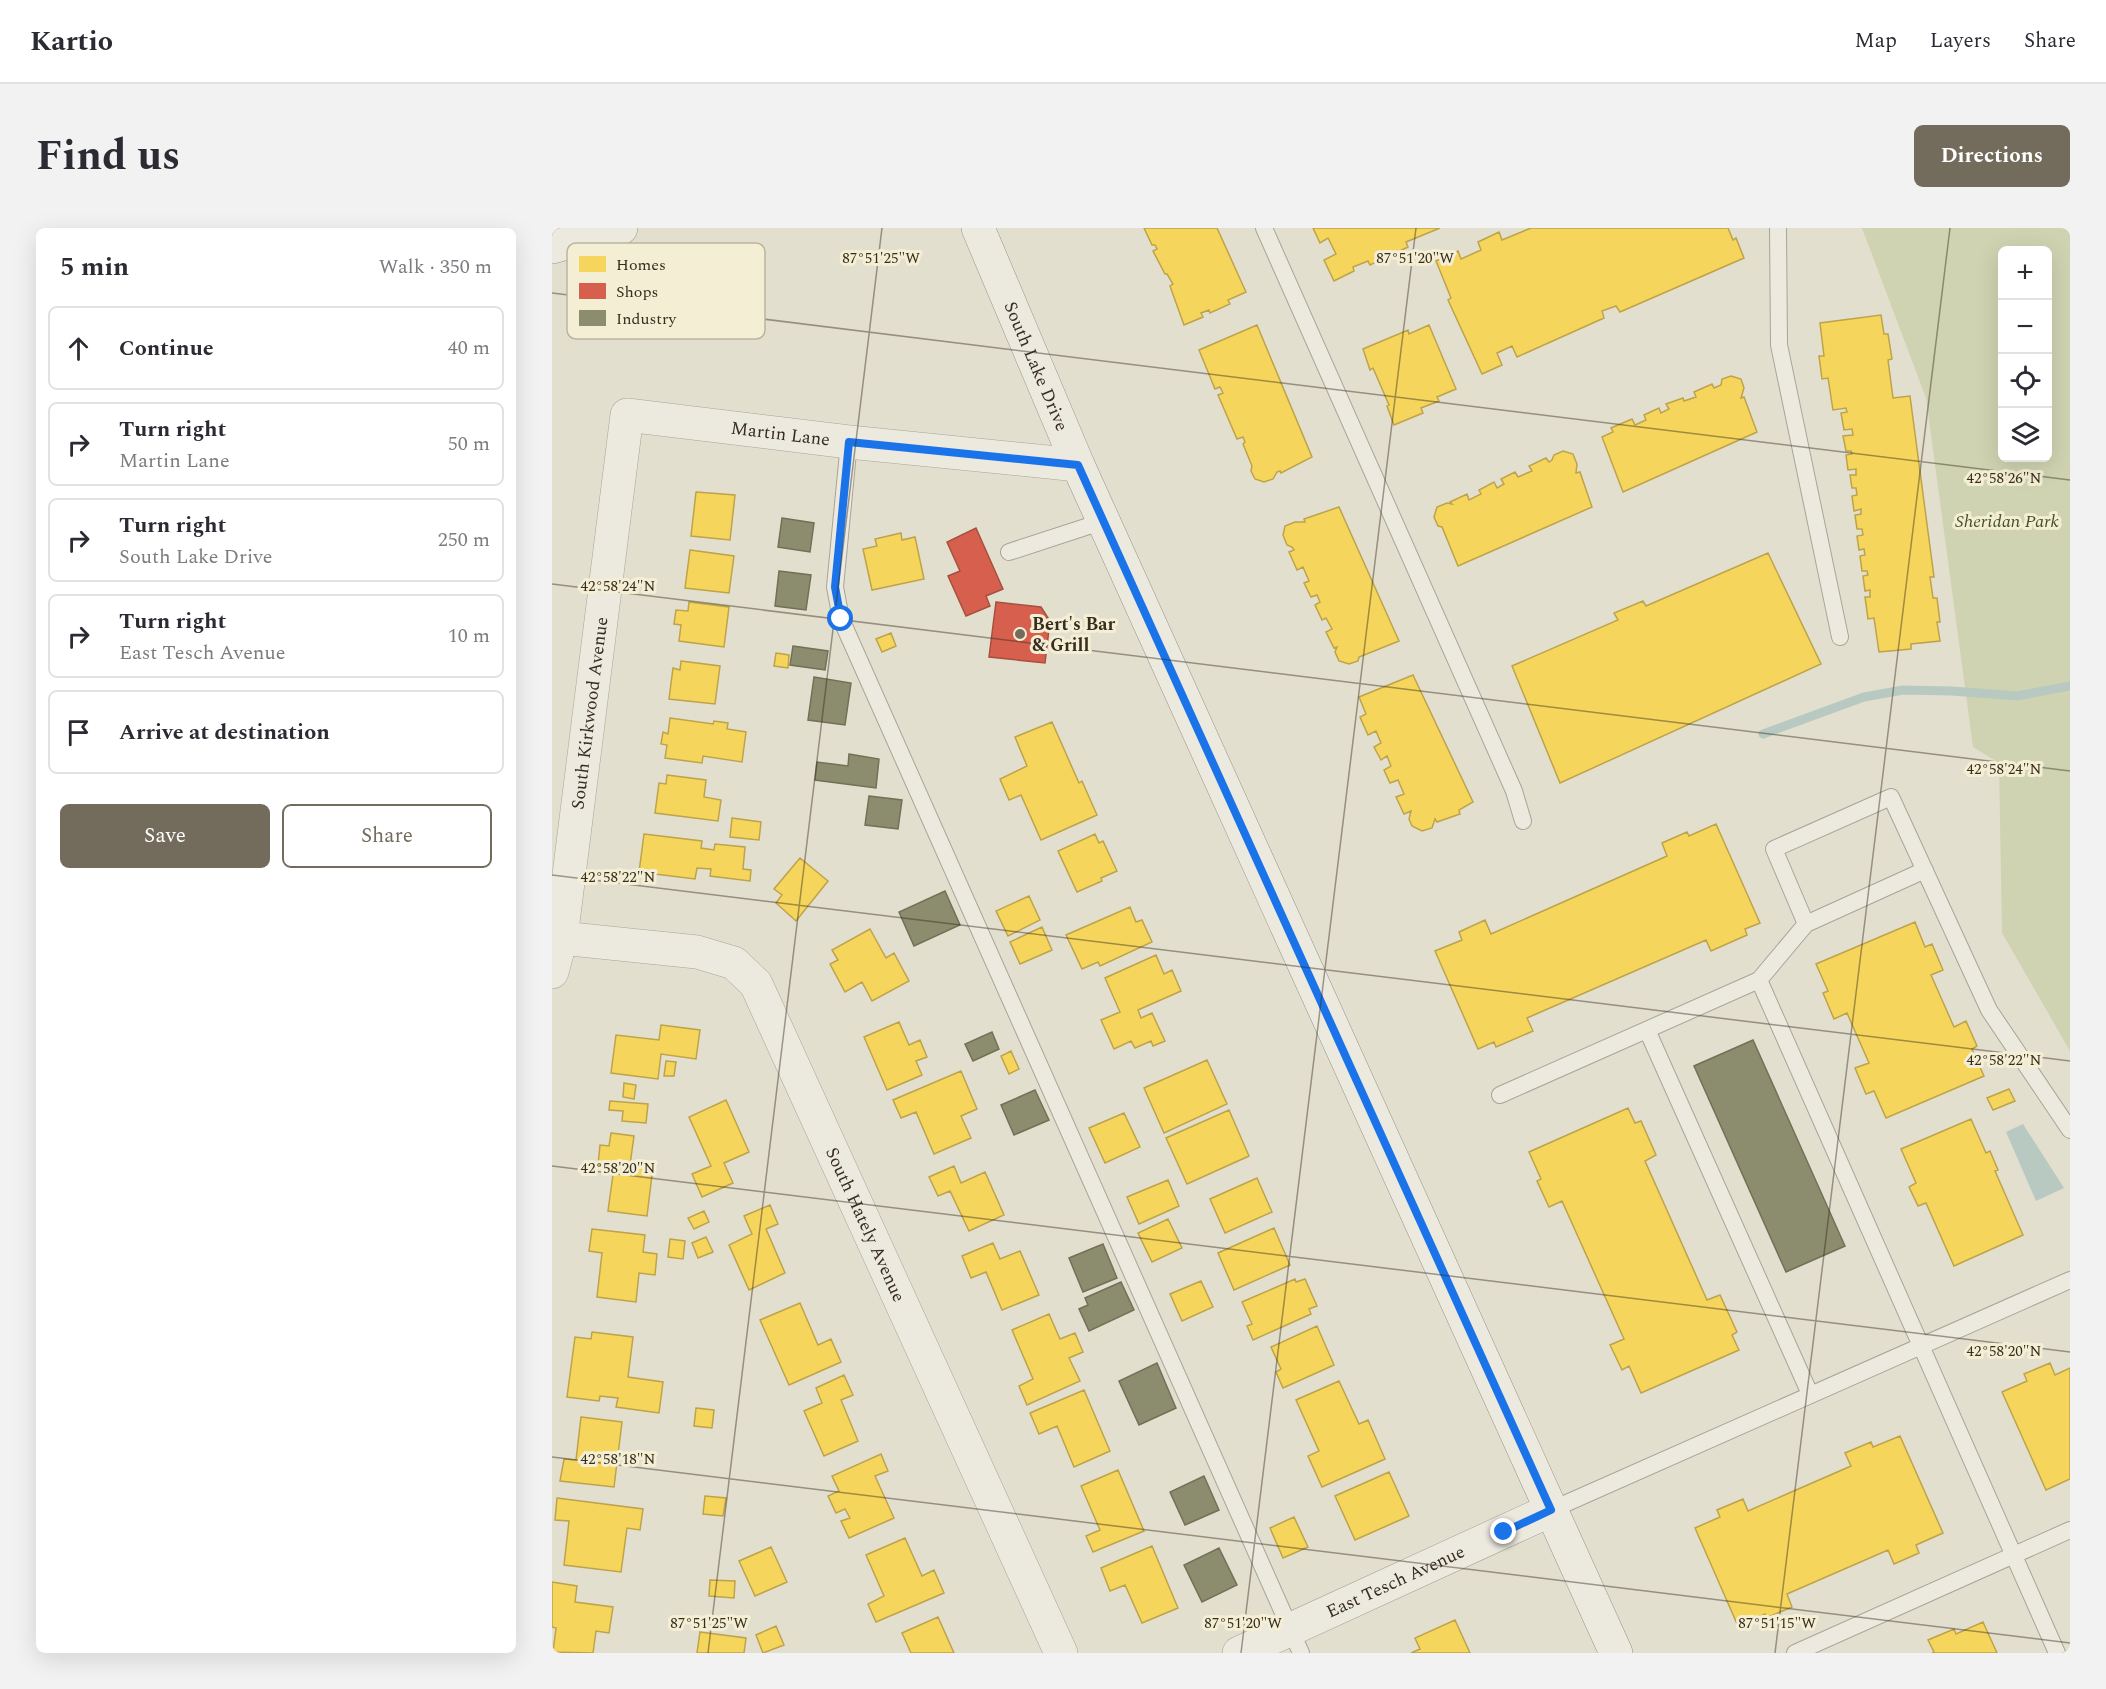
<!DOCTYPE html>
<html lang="en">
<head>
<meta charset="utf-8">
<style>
	body { margin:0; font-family:Spectral,serif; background:#f2f2f3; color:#2b2b33 }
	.controls { position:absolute; right:18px; top:18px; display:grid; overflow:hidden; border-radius:9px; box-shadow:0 6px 24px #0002 }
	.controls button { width:54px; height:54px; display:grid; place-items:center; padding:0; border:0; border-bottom:2px solid #e1e1e2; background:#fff; color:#2b2b33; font:30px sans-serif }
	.stop { position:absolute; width:18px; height:18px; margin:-14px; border:4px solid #1a73e8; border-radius:50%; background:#fff }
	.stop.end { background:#1a73e8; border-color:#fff; box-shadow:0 2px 6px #0008 }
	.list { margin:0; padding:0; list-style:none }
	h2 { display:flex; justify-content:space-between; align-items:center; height:78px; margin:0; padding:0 24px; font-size:26px }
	h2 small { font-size:20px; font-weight:400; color:#7c7c81 }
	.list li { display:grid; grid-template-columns:39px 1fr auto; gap:18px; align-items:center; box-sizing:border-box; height:84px; margin:0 12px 12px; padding:0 12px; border:2px solid #e1e1e2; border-radius:9px }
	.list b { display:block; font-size:22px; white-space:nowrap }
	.list p { margin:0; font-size:20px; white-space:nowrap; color:#7c7c81 }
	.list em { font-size:20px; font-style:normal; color:#7c7c81 }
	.actions { display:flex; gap:12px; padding:18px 24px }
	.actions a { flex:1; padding:14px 0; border:2px solid #736b5c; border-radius:9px; text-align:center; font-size:21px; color:#736b5c }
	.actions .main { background:#736b5c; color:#fff }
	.icon { flex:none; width:33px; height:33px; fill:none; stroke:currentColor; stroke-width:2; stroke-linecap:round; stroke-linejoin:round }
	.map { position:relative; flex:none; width:1518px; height:1425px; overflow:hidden; border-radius:9px }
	header { display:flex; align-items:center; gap:36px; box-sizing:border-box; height:84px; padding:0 30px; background:#fff; border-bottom:2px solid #e1e1e2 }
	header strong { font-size:28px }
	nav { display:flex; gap:33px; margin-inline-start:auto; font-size:21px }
	.intro { display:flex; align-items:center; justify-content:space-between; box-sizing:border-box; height:144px; padding:0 36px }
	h1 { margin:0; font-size:42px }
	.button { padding:15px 27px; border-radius:9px; background:#736b5c; color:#fff; font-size:21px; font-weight:700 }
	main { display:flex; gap:36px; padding:0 36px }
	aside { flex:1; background:#fff; border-radius:9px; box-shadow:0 6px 24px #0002 }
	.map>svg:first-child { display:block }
	.green { fill:#cfd3b1; fill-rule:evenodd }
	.water { fill:#b8c9c1 }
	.homes { fill:#f6d55c; stroke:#bda34a; stroke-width:1.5 }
	.shops { fill:#d6604d; stroke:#a6513f; stroke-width:1.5 }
	.industry { fill:#8c8c6e; stroke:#727056; stroke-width:1.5 }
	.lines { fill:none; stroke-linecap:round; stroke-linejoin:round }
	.stream { stroke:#b8c9c1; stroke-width:9 }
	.service-casing { stroke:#a8a497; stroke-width:18 }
	.minor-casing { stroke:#a8a497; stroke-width:34 }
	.secondary-casing { stroke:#989386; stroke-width:34 }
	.service { stroke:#ece9df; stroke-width:16 }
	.minor { stroke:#ece9df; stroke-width:33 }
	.secondary { stroke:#ece9df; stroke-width:33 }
	.route { stroke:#1a73e8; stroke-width:8 }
	.ticks { fill:none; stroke:#372d1f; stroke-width:1.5; stroke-opacity:0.45 }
	.poi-dot { fill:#736b5c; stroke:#f4eed4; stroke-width:2 }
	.labels { text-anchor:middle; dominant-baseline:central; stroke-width:6; stroke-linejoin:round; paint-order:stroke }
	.street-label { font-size:18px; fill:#372d1f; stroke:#f4eed4 }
	.park-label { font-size:18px; font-style:italic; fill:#435227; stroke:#f4eed4 }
	.poi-label { font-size:18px; font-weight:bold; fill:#372d1f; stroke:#f4eed4; text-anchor:start }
	.key { fill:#f4eed4; stroke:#bbb49e; stroke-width:1.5 }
	.key-label { font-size:16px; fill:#372d1f }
	.ticks-label { font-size:15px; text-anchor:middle; fill:#372d1f; stroke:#f4eed4; stroke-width:6; stroke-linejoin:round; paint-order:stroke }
</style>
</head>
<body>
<header>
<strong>Kartio</strong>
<nav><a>Map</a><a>Layers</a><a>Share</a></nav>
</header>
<div class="intro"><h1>Find us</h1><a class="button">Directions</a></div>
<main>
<aside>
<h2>5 min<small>Walk · 350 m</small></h2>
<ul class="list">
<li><svg class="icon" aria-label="ahead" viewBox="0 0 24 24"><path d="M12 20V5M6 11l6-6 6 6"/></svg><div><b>Continue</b></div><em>40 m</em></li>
<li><svg class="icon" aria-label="right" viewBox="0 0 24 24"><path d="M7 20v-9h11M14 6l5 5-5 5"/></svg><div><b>Turn right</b><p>Martin Lane</p></div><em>50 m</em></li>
<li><svg class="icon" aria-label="right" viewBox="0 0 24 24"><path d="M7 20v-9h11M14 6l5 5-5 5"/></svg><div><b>Turn right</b><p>South Lake Drive</p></div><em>250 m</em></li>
<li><svg class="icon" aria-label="right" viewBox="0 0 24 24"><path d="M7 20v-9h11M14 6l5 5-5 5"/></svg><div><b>Turn right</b><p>East Tesch Avenue</p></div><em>10 m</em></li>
<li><svg class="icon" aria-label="arrive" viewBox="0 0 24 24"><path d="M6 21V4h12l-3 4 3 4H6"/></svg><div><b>Arrive at destination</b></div></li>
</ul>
<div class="actions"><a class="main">Save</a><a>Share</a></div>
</aside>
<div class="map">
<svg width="1518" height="1425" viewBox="0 0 1518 1425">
	<rect width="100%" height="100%" fill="#e3dfce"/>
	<!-- green -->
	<path class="green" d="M1310,0h208v823l-68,-118 -3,-170 -26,-16 -47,-349zM1450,22h46v208h-46z"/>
	<!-- water -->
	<path class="water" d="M1471,896l41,64 -28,13 -30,-69z"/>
	<!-- homes -->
	<path class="homes" d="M592,0h73l29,64 -18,8 2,4 -20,9 -1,-3 -8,3 2,4 -19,8 -14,-39 3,-2 -6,-10h-2l-12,-23 4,-2 -2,-4h-3z
		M761,0h127l-34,14 2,5 -38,18 -2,-4 -15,6 1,4 -20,10 -10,-21 12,-6 -8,-16 -8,5z
		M979,0h197l5,12 3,-2 8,20 -124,54 -4,-6 -14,5 2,7 -87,39 -5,-11 -15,7 5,12 -20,9 -34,-74 3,-2 -15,-37 22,-10 3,8 20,-9 -3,-8 21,-10 3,8z
		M1329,87l3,19h4l4,25 -4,1 5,38 17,-2 24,181h-4l3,21h4l3,24h-3l3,19 -29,3v5l-32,3 -5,-34 -6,1 -3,-22h5v-7l-5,1 -2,-15 5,-1 -1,-4h-5l-2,-15 5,-1 -1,-6 -5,1 -2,-14 6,-1 -1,-6h-5l-2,-14 6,-1v-5l-7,2 -2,-15 5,-1 -1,-7h-4l-2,-13h6v-6l-8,1 -2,-15 6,-1 -1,-3h-5l-3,-15 10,-1 -1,-6 -8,1 -3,-17 6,-1 -1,-4 -13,2 -5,-32 -6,1 -3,-23h5l-4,-33z
		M705,97l55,132 -31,16 -1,-2 -3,1 -4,7 -9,3 -9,-3 -4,-8 1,-5 -9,-22 2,-2 -2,-5 -6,2 -19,-44 5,-2 -3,-6 -5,2 -16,-39z
		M877,97l27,64 -19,8 2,4 -18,7 2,5 -29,12 -7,-19 2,-1 -16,-37 -3,2 -7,-21 45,-19 1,4z
		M1179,148l10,3 3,9 -3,10 3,-1 13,35 -134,60 -21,-55 11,-5 -2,-4 21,-9 3,6 11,-5 -2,-5 15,-7 2,5 8,-4 -3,-5 17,-6 1,3 12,-4 -2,-5 18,-8 2,4 7,-3 1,-6z
		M1011,223l10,3 4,10 -1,9 4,-1 12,35 -134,59 -16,-39 -4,-1 -4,-9 3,-10 10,-4 5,1 -2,-2 17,-8 2,6 12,-6 -2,-4 15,-8 3,6 7,-4 -3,-5 14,-7 3,5 14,-6 -3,-5 17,-8 3,4 3,-2 2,-5z
		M144,264l39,3 -5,45 -39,-4z
		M787,279l60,134 -40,16 -1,4 -9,3 -10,-3 -4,-9 2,-5 -3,1 -8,-16 6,-3 -6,-11 -4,2 -7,-15 5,-3 -3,-7 -6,2 -7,-14 5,-2 -6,-14 -6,3 -8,-18 5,-2 -2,-3 -5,-2 -4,-10 2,-9 10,-4h10l-1,-3z
		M349,305l1,7 13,-3 9,42 -52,11 -9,-41 14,-3 -2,-7z
		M138,322l44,6 -5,37 -44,-5z
		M1216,325l53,111 -261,119 -48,-117 106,-46 -4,-7 29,-12 3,5z
		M137,374l40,5 -5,40 -45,-6 2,-16 -7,-1 2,-14 12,1z
		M339,405l5,13 -14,6 -6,-13z
		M224,425l13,2 -1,13 -14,-2z
		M129,433l39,5 -5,38 -46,-5 4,-31 7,2z
		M861,447l60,127 -14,8 1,4 -23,8 -2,-3 -3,9 -10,3 -10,-5 -3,-7 2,-8 -7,3 -8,-17 8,-3 -6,-14 -8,3 -6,-13 7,-4 -4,-10 -6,4 -7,-13 7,-4 -5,-12 -8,4 -8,-18 6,-3 -7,-17z
		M118,490l43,6 1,-3 14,2 -1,6 19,3 -4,30 -39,-6 -1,7 -37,-5 2,-13 -6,-1 2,-12 5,2z
		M500,494l27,61 3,-2 15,34 -56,25 -20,-45 -12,5 -9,-21 27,-13 -12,-29z
		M115,547l39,5 -2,17 17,3 -3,21 -63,-8 4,-30 7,1z
		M180,590l29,4 -2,18 -29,-3z
		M1164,596l44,99 -15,6 2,6 -36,16 -5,-11 -179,78 6,13 -37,16 -2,-5 -16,7 -43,-98 27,-11 -3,-8 26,-12 6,14 176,-78 -5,-13 25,-11 2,4z
		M92,606l58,7 -1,7 13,2 1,-6 30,3 -2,22 8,1 -1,11 -40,-5 1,-7 -14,-1 -2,11 -56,-7z
		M543,606l4,9 4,-2 14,30 -16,7 1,3 -25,11 -19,-41z
		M248,630l28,23 -32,40 -20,-18 6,-8 -8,-6z
		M477,668l11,24 -32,16 -12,-25z
		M578,679l6,15 6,-2 10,22 -52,24 -2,-4 -16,7 -16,-34z
		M1363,694l10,25 7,-3 11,26 -12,5 23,52 12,-6 11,25 -5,3 12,27 -98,42 -12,-27 -8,3 -11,-26 14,-5 -22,-50 -13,6 -11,-26 5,-2 -12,-27z
		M490,699l10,23 -32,14 -10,-22z
		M318,701l16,29 8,-5 15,28 -37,20 -10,-19 -17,10 -15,-28 8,-4 -6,-10z
		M604,727l8,19 8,-4 9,21 -43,19 3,8 11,-5 13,28 -12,5 -2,-5 -16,7 -4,-7 -17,8 -13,-29 19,-8 -15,-34z
		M347,794l10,23 11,-5 7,17 -11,4 6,14 -35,15 -23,-53z
		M109,797l39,5 -4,29 -35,-5 -3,25 -47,-6 5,-38 43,5z
		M459,823l8,18 -10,5 -8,-18z
		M655,832l20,44 -63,29 -20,-45z
		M114,833l10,1 -2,14h-10z
		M409,843l16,38 -16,7 10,22 -37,16 -18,-42 -15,6 -8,-18z
		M72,855l12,2 -2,14 -11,-2z
		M1457,861l6,12 -22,9 -6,-12z
		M174,872l23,52 -25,11 9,20 -31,14 -10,-23 19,-8 -22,-49z
		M58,873l38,3 -2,19 -24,-2 1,-10 -14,-1z
		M1076,880l7,15 6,-2 15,34 -11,6 62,139 13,-5 17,37 -5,3 7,15 -98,43 -12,-27 -7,4 -12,-25 14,-6 -62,-138 -13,6 -12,-26 4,-2 -12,-27z
		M677,882l20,46 -62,28 -21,-46z
		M572,885l16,34 -35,16 -16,-35z
		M1419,891l15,34 4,-2 8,19 -3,1 28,64 -69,31 -28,-63 -8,3 -9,-19 7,-4 -15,-34z
		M59,905l23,3 -4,29 23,2 -6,49 -39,-5 6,-44 -16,-2 2,-20 9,1z
		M402,938l7,17 24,-11 19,43 -35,16 -19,-40 -12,5 -9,-19z
		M705,950l15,34 -47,21 -15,-34z
		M616,952l11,26 -40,18 -12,-27z
		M218,977l8,19 -12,5 19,44 -36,17 -20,-45 23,-11 -8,-18z
		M152,983l5,11 -15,7 -6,-11z
		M616,991l14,29 -30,14 -14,-29z
		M722,1000l16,37 -56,25 -16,-37z
		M40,1001l53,6 -2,17 14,2 -2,21 -16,-2 -3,29 -39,-5 5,-44 -13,-2z
		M154,1009l7,15 -15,6 -6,-15z
		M118,1011l15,2 -2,18 -15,-2z
		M441,1015l7,16 20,-8 19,44 -37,15 -16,-38 -15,6 -9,-22z
		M743,1051l1,3 9,-3 12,27 -8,3 2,5 -58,26 -6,-14 5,-2 -10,-22z
		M649,1053l12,26 -31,14 -12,-27z
		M248,1075l18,42 13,-6 10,23 -52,23 -29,-65z
		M497,1086l11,25 15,-6 8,19 -14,6 11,23 -53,24 -8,-19 14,-7 -21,-49z
		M765,1098l17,39 -51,23 -7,-16 5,-3 -10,-22z
		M40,1104l41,5 -5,40 35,5 -4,31 -43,-6 2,-9 -18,-2 -1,5 -32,-4 8,-60 16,2z
		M1498,1135l5,12 15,-7v111l-24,11 -44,-98 25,-11 -3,-7z
		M292,1147l9,20 -12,5 17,41 -34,15 -20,-45 18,-8 -6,-15z
		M787,1153l20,43 9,-4 17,39 -63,28 -14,-31 11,-5 -23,-51z
		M532,1162l26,61 -36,16 -17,-41 -18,8 -9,-21z
		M144,1180l18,2 -2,18 -18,-2z
		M29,1189l41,5 -8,65 -54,-6 4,-22 12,1z
		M1348,1208l43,97 -27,12 3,8 -25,11 -6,-14 -101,44 5,13 -26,11 -1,-4 -27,12 -43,-98 25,-11 -3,-7 26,-11 5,12 103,-45 -6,-13 26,-11 2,5z
		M329,1226l7,17 -13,5 19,42 -45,20 -8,-17 9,-3 -5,-9 -9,4 -8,-17 11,-5 -7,-15z
		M566,1242l26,61 -51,21 -7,-16 14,-6 -19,-44z
		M837,1244l20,44 -54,24 -20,-44z
		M153,1268l21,2 -3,18 -20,-2z
		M5,1270l86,11 -3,21 -13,-2 -6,44 -57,-7 5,-44 -14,-1z
		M742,1289l14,30 -25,11 -13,-30z
		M353,1310l17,38 12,-6 10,23 -68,29 -8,-18 16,-8 -18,-41z
		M600,1318l26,62 -36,15 -17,-38 -15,6 -9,-23z
		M219,1319l16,35 -32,14 -16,-35z
		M158,1352l25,1 -1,17 -25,-2z
		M0,1354l25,4 -2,16 38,5 -4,26 -13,-2 -3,22 -40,-1 3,-24 -4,-1z
		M386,1389l16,36h-43l-9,-20z
		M903,1392l15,33h-59l9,-4 -5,-11z
		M1431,1394l14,31h-65l2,-1 -6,-12 26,-11 2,5z
		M224,1398l8,19 -21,8 -7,-18z
		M148,1404l46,6 -2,15h-47z"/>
	<!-- shops -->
	<path class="shops" d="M424,300l27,61 -17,7 4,10 -24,10 -18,-40 12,-5 -13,-29z
		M444,374l45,5 9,14 -5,42 -56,-6z"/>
	<!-- industry -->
	<path class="industry" d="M230,290l32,5 -4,29 -32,-5z
		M227,343l32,4 -5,35 -31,-4z
		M241,418l35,5 -3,19 -35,-5z
		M262,449l37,6 -6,42 -37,-5z
		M297,526l30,5 -3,29 -61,-8 2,-18 31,4z
		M317,568l33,4 -4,29 -33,-4z
		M393,663l15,34 -46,21 -15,-34z
		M440,804l7,17 -26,12 -8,-17z
		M1201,812l92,206 -59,26 -92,-206z
		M483,862l14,30 -35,15 -13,-30z
		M551,1016l14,34 -34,14 -14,-34z
		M569,1054l13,28 -45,21 -10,-22 9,-4 -3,-7z
		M605,1135l19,45 -37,17 -20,-44z
		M652,1248l15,34 -34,15 -15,-33z
		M667,1320l18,37 -35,17 -18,-37z"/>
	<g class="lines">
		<!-- stream -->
		<path class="stream" d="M1211,506l101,-37 39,-7 49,1 65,5 53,-10"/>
		<!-- service casing -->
		<g class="service-casing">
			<path id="service" d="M712,0l250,563 9,30
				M1226,0l1,117 61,292
				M297,214l-14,145 6,32 460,1034
				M457,324l95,-31
				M1373,642l-119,54 -32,-75 117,-52 98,213 81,120
				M1207,752l47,-56
				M1095,802l163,364
				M948,867l259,-115 298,673
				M999,1282l519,-230
				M1243,1425l275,-123"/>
		</g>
		<!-- minor casing -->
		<g class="minor-casing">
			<g id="minor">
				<path id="s1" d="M9,710l136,14 37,11 22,21 305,669"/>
				<path id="s2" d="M0,744l9,-34 66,-523 222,27 229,23"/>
				<path id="s3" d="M687,1425l312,-143"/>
			</g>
		</g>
		<!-- secondary casing -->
		<g class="secondary-casing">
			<g id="secondary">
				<path id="s4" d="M426,0l100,237 538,1188"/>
				<path d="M0,19l69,-19"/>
			</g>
		</g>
		<!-- service -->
		<use href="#service" class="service"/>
		<!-- minor -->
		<use href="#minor" class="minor"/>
		<!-- secondary -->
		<use href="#secondary" class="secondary"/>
	</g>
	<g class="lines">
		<!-- route -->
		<path class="route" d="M289,391l-6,-32 14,-145 229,23 473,1045 -47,22"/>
	</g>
	<!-- ticks -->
	<path class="ticks" d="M0,65l1518,187M0,356l1518,187M0,647l1518,186M0,938l1518,186M0,1229l1518,186M156,1425l174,-1425M689,1425l175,-1425M1223,1425l175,-1425"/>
	<!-- markers -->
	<circle class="poi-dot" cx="468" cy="406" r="6"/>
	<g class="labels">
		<!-- street labels -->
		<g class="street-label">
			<text stroke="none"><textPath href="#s4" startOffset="150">South Lake Drive</textPath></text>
			<text stroke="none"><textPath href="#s2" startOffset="717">Martin Lane</textPath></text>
			<text stroke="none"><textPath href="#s2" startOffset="262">South Kirkwood Avenue</textPath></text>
			<text stroke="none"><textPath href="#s1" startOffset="470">South Hately Avenue</textPath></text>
			<text stroke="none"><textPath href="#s3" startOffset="172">East Tesch Avenue</textPath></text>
		</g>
		<!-- park labels -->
		<g class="park-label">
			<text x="1455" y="293">Sheridan Park</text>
		</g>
		<!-- poi labels -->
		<g class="poi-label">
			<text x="480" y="396">Bert's Bar<tspan x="480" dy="21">&amp; Grill</tspan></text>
		</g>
	</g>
	<!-- legend -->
	<rect x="15" y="15" width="198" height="96" rx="9" class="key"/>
	<rect x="27" y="28" width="27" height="16" fill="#f6d55c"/>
	<rect x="27" y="55" width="27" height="16" fill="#d6604d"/>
	<rect x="27" y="82" width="27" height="16" fill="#8c8c6e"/>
	<g class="key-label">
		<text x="64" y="42">Homes</text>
		<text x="64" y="69">Shops</text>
		<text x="64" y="96">Industry</text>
	</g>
	<g class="ticks-label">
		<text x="329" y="35">87°51'25"W</text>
		<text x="863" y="35">87°51'20"W</text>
		<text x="1452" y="255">42°58'26"N</text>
		<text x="66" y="363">42°58'24"N</text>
		<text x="1452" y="546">42°58'24"N</text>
		<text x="66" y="654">42°58'22"N</text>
		<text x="1452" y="837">42°58'22"N</text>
		<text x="66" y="945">42°58'20"N</text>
		<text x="1452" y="1128">42°58'20"N</text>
		<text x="66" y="1236">42°58'18"N</text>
		<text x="157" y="1400">87°51'25"W</text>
		<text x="691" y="1400">87°51'20"W</text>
		<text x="1225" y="1400">87°51'15"W</text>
	</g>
</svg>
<div class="controls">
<button>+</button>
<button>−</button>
<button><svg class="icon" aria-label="locate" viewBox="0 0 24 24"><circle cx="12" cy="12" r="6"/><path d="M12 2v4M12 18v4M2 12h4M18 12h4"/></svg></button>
<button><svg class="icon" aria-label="layers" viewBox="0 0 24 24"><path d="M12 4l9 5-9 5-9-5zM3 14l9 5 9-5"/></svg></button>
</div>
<div class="stop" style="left:289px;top:391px"></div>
<div class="stop end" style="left:952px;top:1304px"></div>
</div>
</main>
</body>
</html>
